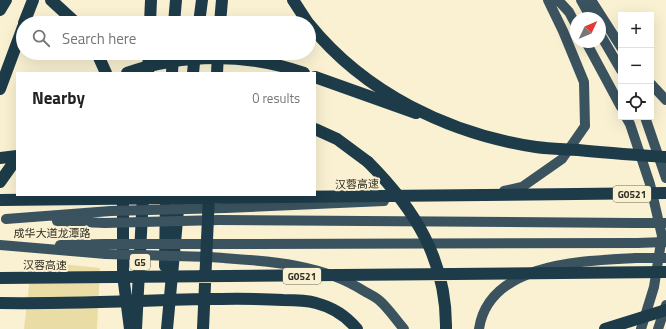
<!DOCTYPE html>
<html lang="en">
<head>
<meta charset="utf-8">
<style>
	body { margin:0; font-family:"Titillium Web","Noto Sans SC",sans-serif; background:#f6f6f6; color:#222 }
	.controls { position:absolute; right:12px; top:12px; display:grid; overflow:hidden; border-radius:0px; box-shadow:0 4px 16px #0002 }
	.controls button { width:36px; height:36px; display:grid; place-items:center; padding:0; border:0; border-bottom:1px solid #e0e0e0; background:#fff; color:#222; font:20px sans-serif }
	.compass { position:absolute; left:570px; top:12px; width:36px; height:36px; border-radius:50%; background:#fff; box-shadow:0 4px 16px #0002; rotate:46deg }
	.list { margin:0; padding:0; list-style:none }
	h2 { display:flex; justify-content:space-between; align-items:center; height:52px; margin:0; padding:0 16px; font-size:17px }
	h2 small { font-size:13px; font-weight:400; color:#767676 }
	.icon { flex:none; width:22px; height:22px; fill:none; stroke:currentColor; stroke-width:2; stroke-linecap:round; stroke-linejoin:round }
	.map { position:relative; flex:none; width:666px; height:329px; overflow:hidden }
	.search { position:absolute; background:#fff; box-shadow:0 4px 16px #0002; left:16px; top:16px; width:300px; height:44px; display:flex; align-items:center; gap:10px; box-sizing:border-box; padding:0 14px; border-radius:22px; color:#767676; font-size:15px }
	.panel { position:absolute; background:#fff; box-shadow:0 4px 16px #0002; left:16px; top:72px; width:300px; height:124px; border-radius:0px }
	.map>svg:first-child { display:block }
	.green { fill:#eadca5 }
	.lines { fill:none; stroke-linecap:round; stroke-linejoin:round }
	.primary { stroke:#3a535f; stroke-width:10 }
	.highway { stroke:#1d3b48; stroke-width:12 }
	.primary-bridge { stroke:#3a535f; stroke-width:10 }
	.highway-bridge { stroke:#1d3b48; stroke-width:12 }
	.labels { text-anchor:middle; dominant-baseline:central; stroke-width:4; stroke-linejoin:round; paint-order:stroke }
	.shield { fill:#f9f1d1; stroke:#6e6957; stroke-width:1 }
	.shield-label { font-size:10px; font-weight:bold; fill:#322f23 }
	.street-label { font-size:11px; fill:#322f23; stroke:#f9f1d1 }
</style>
</head>
<body>
<div class="map">
<svg width="666" height="329" viewBox="0 0 666 329">
	<rect width="100%" height="100%" fill="#f9f1d1"/>
	<!-- green -->
	<path class="green" d="M32,261l68,7 -3,61h-73z"/>
	<g class="lines">
		<!-- primary -->
		<path class="primary" d="M558,0l11,12 7,13
			M581,0l10,18
			M591,0l30,47
			M600,34l21,36
			M586,42l35,65
			M651,84l15,16
			M626,117l4,7 20,60 12,52 -8,51 -13,42
			M645,117l21,61
			M504,191l18,-4 40,-28 23,-33 -1,-44 -21,-51 -15,-31
			M225,208l159,-7
			M6,219l105,-8
			M219,220l415,3
			M57,221l48,2
			M210,244l427,-1
			M0,245l106,9
			M60,245l45,-1
			M210,257c53,4 109,5 154,34 5,3 12,6 16,10 9,8 16,19 24,28
			M479,329c10,-67 105,-68 157,-71
			M658,329l8,-24"/>
		<!-- highway -->
		<path class="highway" d="M51,0l25,23
			M293,0l15,23
			M0,10l6,-10
			M24,23l9,-23
			M150,23l1,-23
			M174,23l2,-23
			M199,23l3,-23
			M220,23l2,-23
			M97,53l9,20
			M148,73l1,-20
			M172,73l1,-20
			M193,73l2,-20
			M217,73l1,-20
			M315,77l101,36
			M0,89l23,-62
			M315,129l22,10 31,23
			M0,158l17,-2
			M0,182l17,-24
			M123,195v80l7,54
			M165,266l1,-68
			M136,329l7,-134
			M167,329l12,-130"/>
		<!-- primary-bridge -->
		<path class="primary-bridge" d="M111,211l114,-3
			M105,223l114,-3
			M634,223h32
			M637,243l29,-1
			M105,244h105
			M106,254l104,3
			M636,258h30"/>
		<!-- highway-bridge -->
		<path class="highway-bridge" d="M309,24c56,69 140,110 227,123 14,2 28,2 42,3 29,3 59,5 88,7
			M127,73c56,-20 120,-20 177,0
			M368,162c47,47 79,99 78,167
			M0,200l666,-7
			M0,278l666,-6
			M0,303c67,1 134,-2 201,-4 27,0 55,-1 82,1 11,0 23,0 33,3 16,4 31,14 41,26
			M203,329l6,-134
			M605,329l61,-19"/>
	</g>
	<g class="labels">
		<!-- shield labels -->
		<g class="shield">
			<rect x="613" y="186" width="38" height="16" rx="3"/>
			<rect x="130" y="254" width="20" height="16" rx="3"/>
			<rect x="283" y="268" width="38" height="16" rx="3"/>
		</g>
		<g class="shield-label">
			<text x="632" y="194">G0521</text>
			<text x="140" y="262">G5</text>
			<text x="302" y="276">G0521</text>
		</g>
		<!-- street labels -->
		<g class="street-label">
			<text transform="translate(357 184) rotate(-1)">汉蓉高速</text>
			<text x="52" y="233">成华大道龙潭路</text>
			<text x="45" y="265">汉蓉高速</text>
		</g>
	</g>
</svg>
<div class="controls">
<button>+</button>
<button>−</button>
<button><svg class="icon" aria-label="locate" viewBox="0 0 24 24"><circle cx="12" cy="12" r="6"/><path d="M12 2v4M12 18v4M2 12h4M18 12h4"/></svg></button>
</div>
<svg class="compass" viewBox="-18 -18 36 36"><path d="M0-13l5 13h-10z" fill="#e53935"/><path d="M0 13l5-13h-10z" fill="#767676"/></svg>
<div class="search"><svg class="icon" aria-label="search" viewBox="0 0 24 24"><circle cx="10" cy="10" r="6"/><path d="M15 15l6 6"/></svg>Search here</div>
<section class="panel">
<h2>Nearby<small>0 results</small></h2>
<ul class="list">
</ul>
</section>
</div>
</body>
</html>
